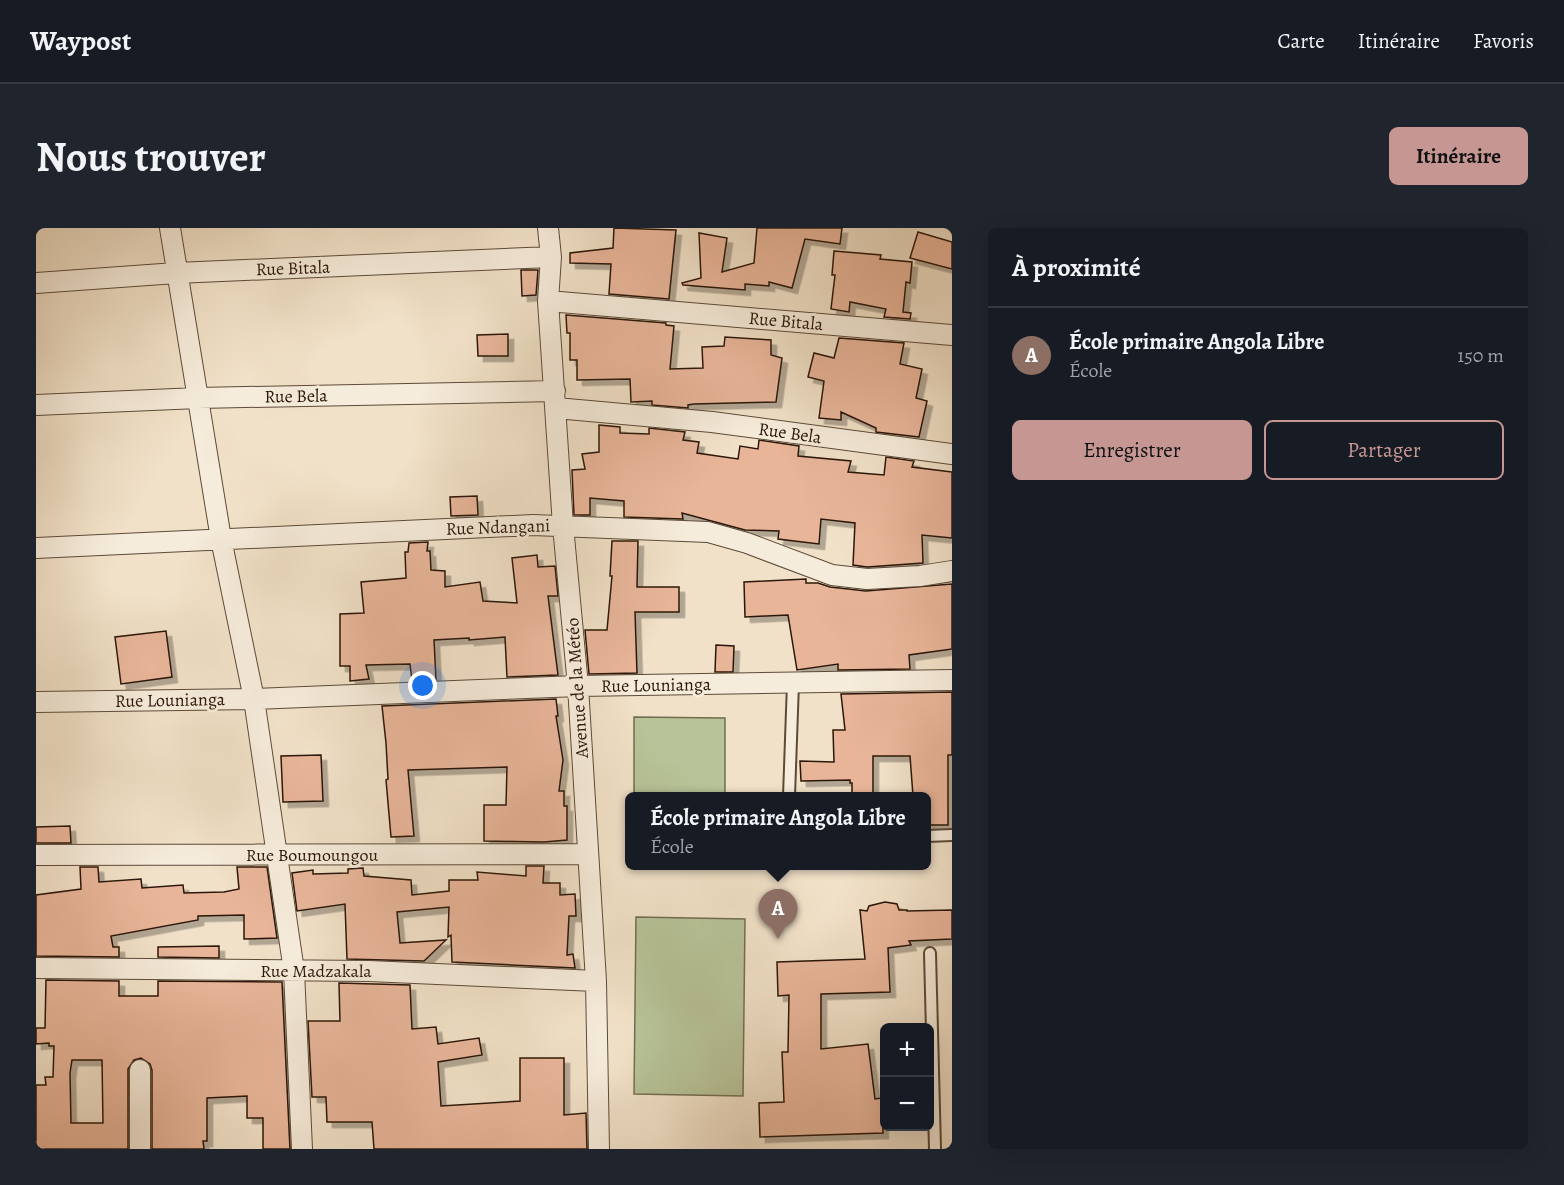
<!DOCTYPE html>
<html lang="fr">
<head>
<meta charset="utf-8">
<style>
	body { margin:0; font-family:Alegreya,serif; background:#20242c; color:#f1f3f6 }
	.controls { position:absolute; right:18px; bottom:18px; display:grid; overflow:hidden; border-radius:9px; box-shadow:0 6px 24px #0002 }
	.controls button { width:54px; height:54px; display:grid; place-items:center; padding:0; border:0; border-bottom:2px solid #363941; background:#171b24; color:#f1f3f6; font:30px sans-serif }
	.you { position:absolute; left:387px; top:458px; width:21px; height:21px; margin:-15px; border:4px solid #fff; border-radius:50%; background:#1a73e8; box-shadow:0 0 0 9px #1a73e833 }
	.badge { display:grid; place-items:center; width:39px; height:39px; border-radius:50%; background:#c59692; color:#fff; font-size:20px; font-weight:700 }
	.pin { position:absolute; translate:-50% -50px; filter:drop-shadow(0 2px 3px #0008) }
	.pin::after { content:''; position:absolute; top:32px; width:21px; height:18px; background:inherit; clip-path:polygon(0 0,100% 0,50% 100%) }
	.popup { position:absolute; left:589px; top:564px; width:306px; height:78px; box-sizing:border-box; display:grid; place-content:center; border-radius:9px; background:#171b24; filter:drop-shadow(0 2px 4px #0005); font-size:20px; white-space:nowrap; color:#9ea1a6 }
	.popup b { font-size:22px; color:#f1f3f6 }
	.popup::after { content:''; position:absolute; left:50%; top:100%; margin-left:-12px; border:12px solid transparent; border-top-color:#171b24 }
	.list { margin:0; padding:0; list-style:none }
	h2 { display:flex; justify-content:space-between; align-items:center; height:78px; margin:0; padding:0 24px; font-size:26px }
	h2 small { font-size:20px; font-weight:400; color:#9ea1a6 }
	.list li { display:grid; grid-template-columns:39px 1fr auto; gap:18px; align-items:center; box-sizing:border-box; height:96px; padding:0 24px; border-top:2px solid #363941 }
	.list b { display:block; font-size:22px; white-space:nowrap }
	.list p { margin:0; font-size:20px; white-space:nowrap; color:#9ea1a6 }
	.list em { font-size:20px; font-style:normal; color:#9ea1a6 }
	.actions { display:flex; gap:12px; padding:18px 24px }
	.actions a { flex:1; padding:14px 0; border:2px solid #c59692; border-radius:9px; text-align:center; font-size:21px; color:#c59692 }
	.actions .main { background:#c59692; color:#111 }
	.map { position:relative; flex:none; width:916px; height:921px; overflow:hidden; border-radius:9px }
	header { display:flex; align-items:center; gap:36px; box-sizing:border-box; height:84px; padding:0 30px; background:#171b24; border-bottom:2px solid #363941 }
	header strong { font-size:28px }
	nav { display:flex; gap:33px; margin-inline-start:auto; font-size:21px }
	.intro { display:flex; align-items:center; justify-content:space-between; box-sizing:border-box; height:144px; padding:0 36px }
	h1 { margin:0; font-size:42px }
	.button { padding:15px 27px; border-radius:9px; background:#c59692; color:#111; font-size:21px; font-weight:700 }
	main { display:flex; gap:36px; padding:0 36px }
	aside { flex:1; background:#171b24; border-radius:9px; box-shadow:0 6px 24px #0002 }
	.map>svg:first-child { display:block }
	.green { fill:#b7c398; stroke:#726d50; stroke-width:1.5 }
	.building { fill:#e8b599; stroke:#2c1708; stroke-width:1.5; fill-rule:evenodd; filter:url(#shadow) }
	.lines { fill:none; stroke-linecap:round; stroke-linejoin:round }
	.service-casing { stroke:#5d4a38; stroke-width:14 }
	.minor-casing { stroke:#5d4a38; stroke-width:22 }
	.service { stroke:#f6ecdb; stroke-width:10 }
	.minor { stroke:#f6ecdb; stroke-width:20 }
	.labels { text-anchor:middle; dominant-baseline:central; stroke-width:6; stroke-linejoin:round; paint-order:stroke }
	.street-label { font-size:18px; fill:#2c1708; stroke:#f6ecdb }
</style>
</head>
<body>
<header>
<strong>Waypost</strong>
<nav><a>Carte</a><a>Itinéraire</a><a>Favoris</a></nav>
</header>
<div class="intro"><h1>Nous trouver</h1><a class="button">Itinéraire</a></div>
<main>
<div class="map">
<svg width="916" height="921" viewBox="0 0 916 921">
	<defs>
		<filter id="shadow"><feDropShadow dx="5.5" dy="5.5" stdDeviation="0" flood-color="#0004"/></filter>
	</defs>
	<rect width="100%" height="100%" fill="#f1e1c8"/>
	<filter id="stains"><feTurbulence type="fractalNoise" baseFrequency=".00333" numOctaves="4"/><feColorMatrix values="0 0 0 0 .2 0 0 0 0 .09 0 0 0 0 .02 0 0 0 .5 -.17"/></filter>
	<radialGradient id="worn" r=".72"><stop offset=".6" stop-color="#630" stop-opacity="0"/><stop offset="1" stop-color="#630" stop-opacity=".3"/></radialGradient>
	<!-- green -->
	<path class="green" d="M598,489l91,1v78h-91z
		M600,689l109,2 -2,177 -109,-2z"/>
	<!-- building -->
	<path class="building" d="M578,0l62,2 -7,69 -60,-5 2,-30 -41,-1v-10l43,-5z
		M721,0h85l-2,16 -35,-5 -13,49 -23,-6v4l-24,-2v6l-62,-5 -1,-2 19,-5 -2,-45 28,5 -5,34 32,-9z
		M882,4l34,10v27l-42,-11z
		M798,23l47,4 -1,4 32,3 -2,21 -4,-1 -3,30 8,1 -1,6 -26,-2 2,-8 -36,-7 -1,10 -18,-3 4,-34h-3z
		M485,42h17l-2,25 -14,1z
		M530,87l100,8v2l8,1 -4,43 33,-1 -1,-21 22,-1 1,-9 46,3v15l11,3 -6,44 -82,2 -6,1v3l-36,-3v-4l-21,1 -1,-23 -53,1v-20h-7v-27h-3z
		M472,106v22h-30l-1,-21z
		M803,110l65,5 -4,21 22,5 -6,29 11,3 -8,36 -43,-5v-4l-35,-16v8l-22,-2 5,-37 -16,-4 6,-24 20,5z
		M563,197l21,2v6l29,1v-6l36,4 -2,8 16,2 -2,11 41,6 2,-13 18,3 1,-9 40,6 -1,10 53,5 -3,11 36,3 2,-18 28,4 -2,6 40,5v66l-30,-3 1,28 -56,4 -14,-2 2,-42 -34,-4 -2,25 -41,-5 1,-8 -34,-1 -63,-17 1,6 -59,-2v-16l-34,-3v17h-16l-2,-45 13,-1 -3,-15 17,-2z
		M441,268l1,19 -27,1 -1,-19z
		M576,313h26l-1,46h42v25h-44l2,61 -48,1 -4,-44h22l5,-54h-2z
		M392,314l-1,9h3l1,19 14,1v16l35,-5 3,19 34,2 -5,-45 25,-3 1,12 17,-1 3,30h-10l10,79 -51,2 -2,-40 -36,3v-2l-35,2 2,40 -24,1 -2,-17 -44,1 3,14 -19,2v-15h-10v-52l24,-1 -3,-31 45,-4 -1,-26h3l1,-9z
		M770,351v4h12l12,4 36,4 86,-7v65l-43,6 1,14 -72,1v-6l-41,6 -9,-55 -43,2 -1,-35z
		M130,403l6,46 -51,7 -6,-47z
		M680,417l18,1 -1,26h-18z
		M916,464v63h-4v70h-21v-29h-14l-3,-40h-37v40h-21v-13h-2v-3l-49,1 -1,-20 34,1 -1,-32h12l-4,-36z
		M520,471l2,17h-2l7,44 -4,31h5v15h3v34l-23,2 -60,-1v-36h22l1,-38 -99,3 6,66 -23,1 -5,-57 2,-1 -2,-36 -4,-37z
		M285,527l2,46 -40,1 -2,-46z
		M34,598l1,17h-35v-16z
		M490,638h18l-1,17h17v12l15,-1 1,22h-7l-2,39 6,-1 2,14 -123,-6 -1,-27 -3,2 1,-30 -52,5 3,31 46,-3 -22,21 -77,-2 -2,-55 -48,7 -5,-38 21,-3v4l35,-1v-4l15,-1 1,8 47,4 1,15 37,-4v-11h29l-1,-8 49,4z
		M44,639h18l1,15 42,-3 1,9 41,-3 1,8 40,-1 15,-3 -2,-22h30l10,71 -33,1v-24l-46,1v4l-87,16 2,11h6v10l-83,-1v-61l45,-6z
		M849,674l12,2 2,6h8v1l45,-1v29l-43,2 2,4 -23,3 2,44 -69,2v55l47,-5 7,55 7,-1 1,35 -123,4 -1,-34 25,-1 -2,-50h6l1,-57 -11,1 -1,-34 88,-3 -5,-49 7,1 2,-5z
		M183,718v12l-61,-1v-10z
		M10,752l73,1v15h39v-15l124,1 8,167h-27v-31h-16v-22l-40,2v43h-4l1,8h-52v-79l-2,-6 -9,-6 -7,2 -6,9v80h-92v-64h10l-1,-8h8l1,-31h-5v-3l-13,1v-16h9zM36,832h30l1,63h-32l-1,-50z
		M303,755l71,2 2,44 24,-2 2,17 41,-6 3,17 -44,7 3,44 79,-5v-43h44v57l22,-2 1,36h-213l-2,-27h-45l-1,-25h-14l-4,-76h32z"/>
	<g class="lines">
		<!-- service casing -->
		<g class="service-casing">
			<path id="service" d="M753,568l4,-113
				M891,608l25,-1
				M894,725l5,196"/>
		</g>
		<!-- minor casing -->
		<g class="minor-casing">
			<path id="minor" d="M134,0l51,311 33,160 40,272 8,178
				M512,0l3,29 -3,44 15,225 15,160 18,295 3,168
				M0,55l140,-10 375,-16
				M512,73l404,34
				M0,177l162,-7 357,-7
				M520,180l156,14 240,32
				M0,320l497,-23 175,7 39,11 85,32 35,4 53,-3 32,-5
				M0,474l218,-3 324,-13 374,-6
				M0,627l552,-1
				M0,740l333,3 227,10
				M104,842v79"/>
		</g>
		<!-- service -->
		<use href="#service" class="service"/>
		<!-- minor -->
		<use href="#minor" class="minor"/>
	</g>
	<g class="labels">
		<!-- street labels -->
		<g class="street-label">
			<text transform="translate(257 40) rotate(-2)">Rue Bitala</text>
			<text transform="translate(750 93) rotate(5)">Rue Bitala</text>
			<text transform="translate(260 168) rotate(-1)">Rue Bela</text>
			<text transform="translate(754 205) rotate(8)">Rue Bela</text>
			<text transform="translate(462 299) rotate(-2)">Rue Ndangani</text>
			<text transform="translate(620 457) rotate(-1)">Rue Lounianga</text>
			<text transform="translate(541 460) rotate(-94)">Avenue de la Météo</text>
			<text transform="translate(134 472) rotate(-1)">Rue Lounianga</text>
			<text x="276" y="627">Rue Boumoungou</text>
			<text x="280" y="743">Rue Madzakala</text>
		</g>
	</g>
	<rect width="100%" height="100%" filter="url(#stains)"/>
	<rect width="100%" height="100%" fill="url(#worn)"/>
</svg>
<div class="controls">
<button>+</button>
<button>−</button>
</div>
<div class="you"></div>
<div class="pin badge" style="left:742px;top:711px;background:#8d6e63">A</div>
<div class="popup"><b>École primaire Angola Libre</b>École</div>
</div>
<aside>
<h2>À proximité<small></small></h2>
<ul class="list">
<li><span class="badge" style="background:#8d6e63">A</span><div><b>École primaire Angola Libre</b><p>École</p></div><em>150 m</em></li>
</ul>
<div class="actions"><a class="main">Enregistrer</a><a>Partager</a></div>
</aside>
</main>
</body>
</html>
